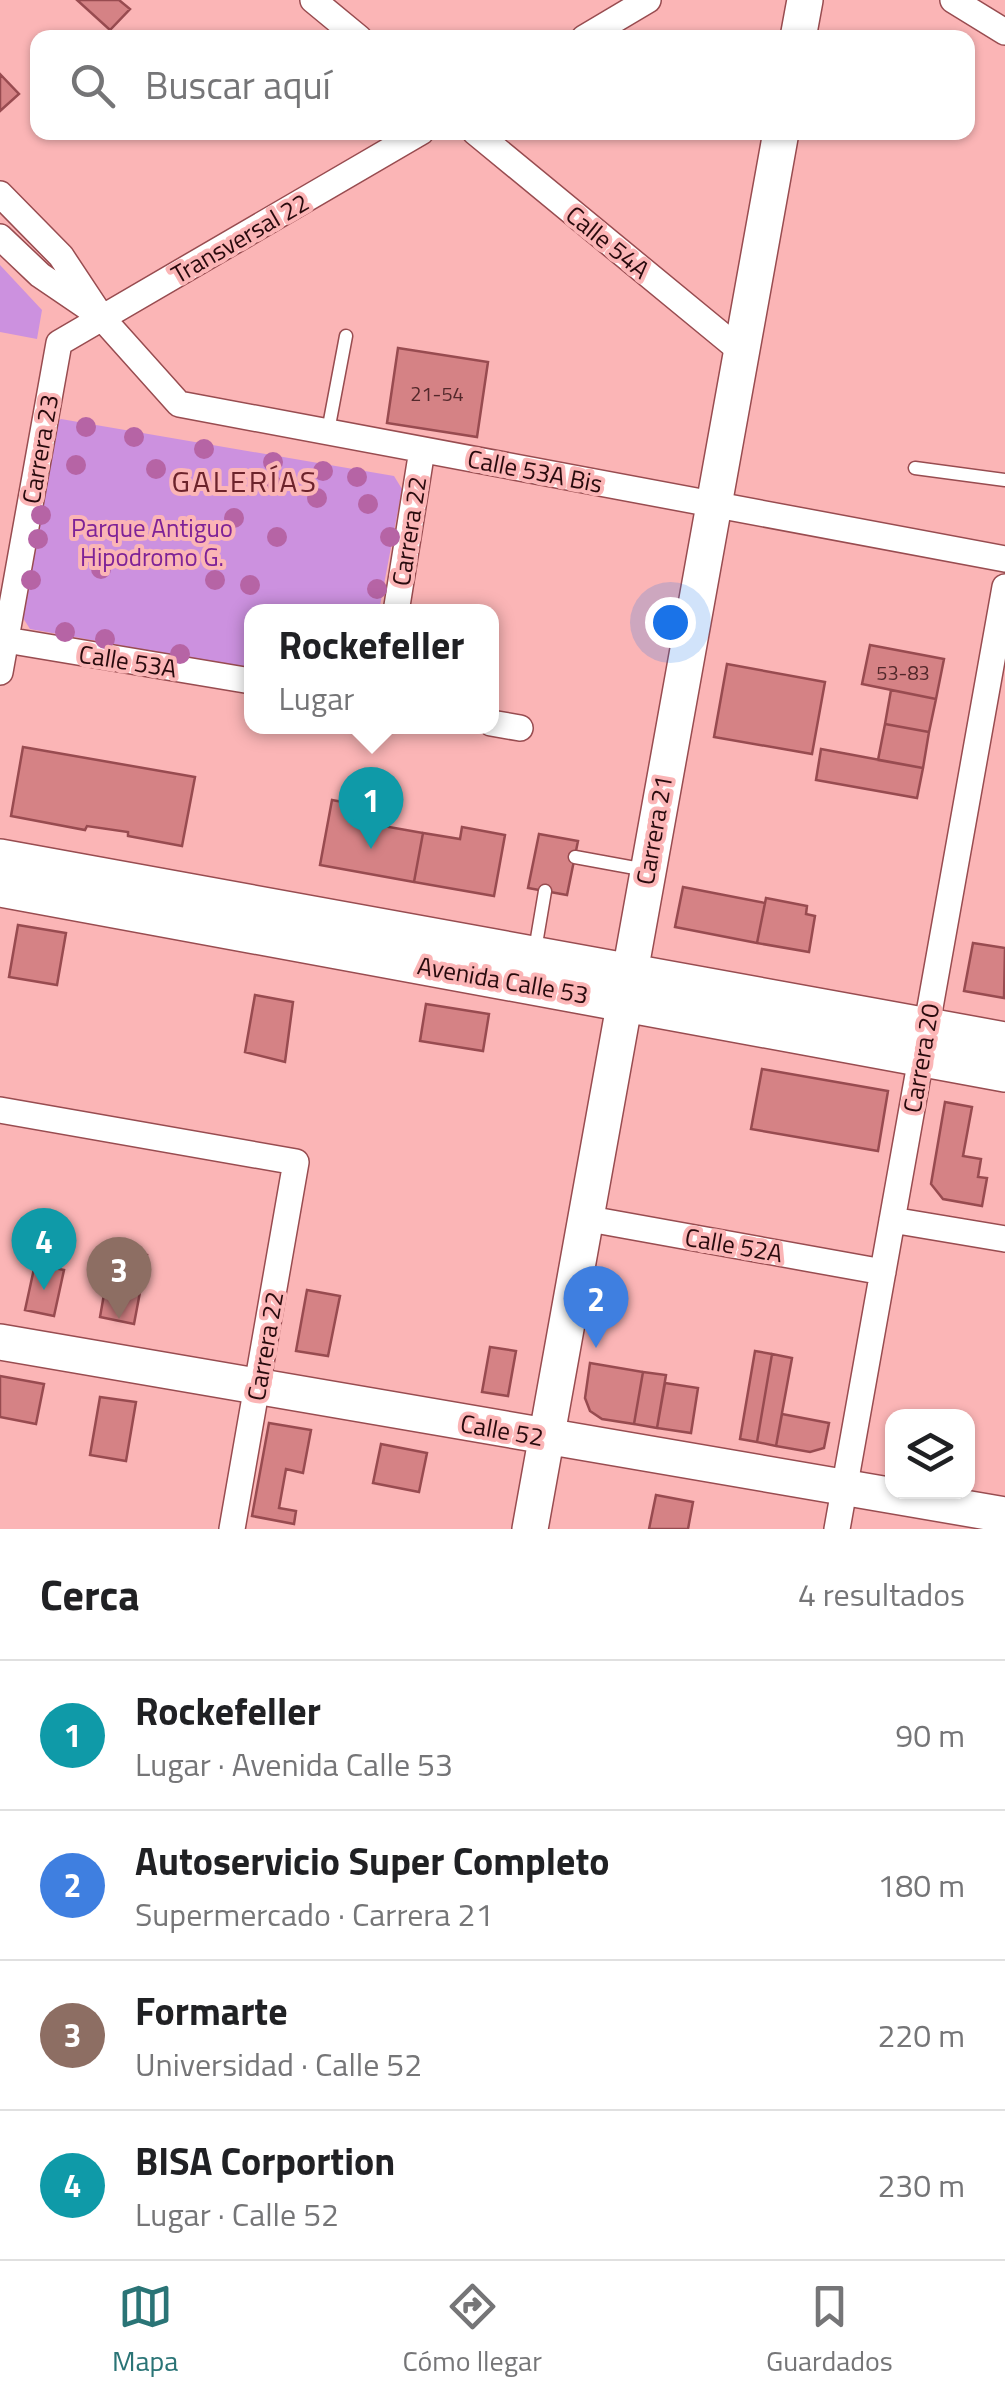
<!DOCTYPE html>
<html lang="es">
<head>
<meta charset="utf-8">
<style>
	body { margin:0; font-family:"Titillium Web",sans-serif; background:#f6f6f6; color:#202124 }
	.controls { position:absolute; right:30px; bottom:30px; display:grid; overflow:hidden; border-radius:20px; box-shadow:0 2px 8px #0004 }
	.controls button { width:90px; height:90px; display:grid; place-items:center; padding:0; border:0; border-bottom:2px solid #e0e0e0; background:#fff; color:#202124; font:50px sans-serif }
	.you { position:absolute; left:670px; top:622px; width:35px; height:35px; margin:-25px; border:8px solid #fff; border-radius:50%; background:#1a73e8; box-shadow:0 0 0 15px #1a73e833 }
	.badge { display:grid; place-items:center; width:65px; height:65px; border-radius:50%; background:#2a7476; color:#fff; font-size:32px; font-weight:700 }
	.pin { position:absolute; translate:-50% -82px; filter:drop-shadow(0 2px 5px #0008) }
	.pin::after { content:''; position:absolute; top:52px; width:35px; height:30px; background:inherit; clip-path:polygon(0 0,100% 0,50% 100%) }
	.popup { position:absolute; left:244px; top:604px; width:255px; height:130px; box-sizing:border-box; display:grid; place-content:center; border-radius:20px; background:#fff; filter:drop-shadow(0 2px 8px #0005); font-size:32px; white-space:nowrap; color:#757577 }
	.popup b { font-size:38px; color:#202124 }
	.popup::after { content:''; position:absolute; left:50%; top:100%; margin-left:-20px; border:20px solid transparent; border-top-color:#fff }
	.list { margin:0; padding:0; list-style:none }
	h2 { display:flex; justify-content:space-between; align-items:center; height:130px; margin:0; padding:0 40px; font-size:42px }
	h2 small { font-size:32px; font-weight:400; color:#757577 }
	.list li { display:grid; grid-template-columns:65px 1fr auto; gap:30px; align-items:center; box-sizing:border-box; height:150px; padding:0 40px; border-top:2px solid #e0e0e0 }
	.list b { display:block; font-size:38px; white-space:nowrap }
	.list p { margin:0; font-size:32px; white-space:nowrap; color:#757577 }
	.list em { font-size:32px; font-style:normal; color:#757577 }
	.icon { flex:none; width:55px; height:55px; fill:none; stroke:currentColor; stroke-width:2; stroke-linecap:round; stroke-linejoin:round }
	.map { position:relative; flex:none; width:1005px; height:1529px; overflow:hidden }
	.search { position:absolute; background:#fff; box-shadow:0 2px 8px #0004; left:30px; right:30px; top:30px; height:110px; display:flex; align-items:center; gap:25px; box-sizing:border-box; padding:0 35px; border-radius:20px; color:#757577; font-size:38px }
	.sheet { height:730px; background:#fff }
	nav { display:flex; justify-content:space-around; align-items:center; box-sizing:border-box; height:140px; border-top:2px solid #e0e0e0; background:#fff; font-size:28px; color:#757577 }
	nav a { display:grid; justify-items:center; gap:5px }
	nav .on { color:#2a7476 }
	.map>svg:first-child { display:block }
	.green { fill:#cc91df }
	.building { fill:#d58285; stroke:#984b50; stroke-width:2.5 }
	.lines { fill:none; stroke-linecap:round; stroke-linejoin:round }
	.lane-casing { stroke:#984c50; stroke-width:15 }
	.street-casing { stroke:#984c50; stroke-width:28 }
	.secondary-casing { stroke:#984c50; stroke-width:38 }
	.lane { stroke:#fff; stroke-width:12 }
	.street { stroke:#fff; stroke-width:25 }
	.secondary { stroke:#fff; stroke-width:35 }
	.tree { fill:#b664a5 }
	.labels { text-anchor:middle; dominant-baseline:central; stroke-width:8; stroke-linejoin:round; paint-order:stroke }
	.number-label { font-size:20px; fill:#53282b }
	.street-label { font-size:25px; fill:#280a0d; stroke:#fbb5b6 }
	.park-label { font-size:25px; fill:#7e2297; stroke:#fbb5b6 }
	.quarter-label { font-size:30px; letter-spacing:2.5px; fill:#6c232b; stroke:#fbb5b6 }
</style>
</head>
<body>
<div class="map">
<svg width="1005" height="1529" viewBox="0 0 1005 1529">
	<rect width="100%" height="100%" fill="#fbb5b6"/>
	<!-- green -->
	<path class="green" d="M0,265l42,45 -5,29 -37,-7z
		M61,419l333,57 8,13 -23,122 -128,1v57l-221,-40 -12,-19 34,-185z"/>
	<!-- building -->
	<path class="building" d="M77,0h42l11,9 -20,21z
		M0,74l19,20 -19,17z
		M398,348l90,14 -11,75 -90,-14z
		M870,645l74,14 -8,40 -74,-15z
		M727,664l98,18 -13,72 -98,-17z
		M891,690l45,9 -7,33 -44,-8z
		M885,724l44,8 -6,36 -45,-8z
		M23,747l172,30 -13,69 -54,-10v-4l-41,-6 -2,4 -74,-14z
		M821,749l102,19 -6,30 -101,-18z
		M332,800l43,8 -3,16 51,9 -9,49 -94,-17z
		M462,827l43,8 -11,61 -80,-14 9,-49 37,6z
		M539,834l39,7 -11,54 -39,-7z
		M683,887l82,16 -8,40 -82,-16z
		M766,898l41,8 -1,8 9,2 -6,36 -52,-9z
		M18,925l48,8 -9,52 -48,-8z
		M973,943l32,5 -1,50 -40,-7z
		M255,995l38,7 -8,60 -40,-10z
		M426,1004l63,10 -6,37 -63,-10z
		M762,1069l126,22 -10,60 -127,-22z
		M945,1102l27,5 -9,49 18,3 -3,18 9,1 -5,28 -39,-7 -12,-15z
		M112,1249l35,6 -13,69 -34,-7z
		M35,1264l29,6 -10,46 -29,-6z
		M307,1290l33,6 -12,60 -32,-5z
		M490,1347l26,4 -8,45 -26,-4z
		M755,1351l17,3 -15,88 -17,-3z
		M772,1354l20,4 -16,88 -19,-4z
		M590,1363l53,9 -9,52 -32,-5 -12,-8 -5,-13z
		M643,1372l23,3 -9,53 -23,-4z
		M0,1376l44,8 -8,40 -36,-7z
		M665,1383l33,5 -7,45 -34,-5z
		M100,1397l36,5 -10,59 -36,-6z
		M782,1414l47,9 -5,25 -14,4 -34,-6z
		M269,1423l42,7 -8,43 -17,-4 -7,39 17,3 -2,13 -42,-8z
		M381,1444l46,9 -8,39 -46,-9z
		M656,1495l37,7 -5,27h-39z"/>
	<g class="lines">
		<!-- lane casing -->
		<g class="lane-casing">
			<path id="lane" d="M328,431l18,-95
				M915,468l90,12
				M575,857l71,13
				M535,950l10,-59"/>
		</g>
		<!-- street casing -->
		<g class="street-casing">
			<path id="street" d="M313,0l46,38
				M953,0l52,32
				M584,38l64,-38
				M475,132l266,219
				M0,194l61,62 41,62 77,86 826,155
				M0,237l40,38 50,34
				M396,612l26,-162
				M6,640l245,41
				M0,672l59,-329 362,-211
				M491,723l29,5
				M0,1110l296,52 -64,367
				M584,1218l299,54
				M892,1220l113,19
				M837,1529l168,-942"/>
		</g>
		<!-- secondary casing -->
		<g class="secondary-casing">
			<path id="secondary" d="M798,38l7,-38
				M0,857l1005,183
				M0,889l1005,185
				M0,1342l1005,173
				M530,1529l251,-1397"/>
		</g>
		<!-- lane -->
		<use href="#lane" class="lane"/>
		<!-- street -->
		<use href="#street" class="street"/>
		<!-- secondary -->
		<use href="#secondary" class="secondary"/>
	</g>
	<!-- trees -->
	<g class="tree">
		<circle cx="86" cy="427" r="10"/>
		<circle cx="134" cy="437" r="10"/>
		<circle cx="204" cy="449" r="10"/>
		<circle cx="273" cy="462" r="10"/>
		<circle cx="76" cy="465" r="10"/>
		<circle cx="156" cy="469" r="10"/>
		<circle cx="323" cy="471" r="10"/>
		<circle cx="357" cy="477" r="10"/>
		<circle cx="271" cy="483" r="10"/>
		<circle cx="317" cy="498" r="10"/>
		<circle cx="368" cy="504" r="10"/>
		<circle cx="41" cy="515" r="10"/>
		<circle cx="234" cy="518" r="10"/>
		<circle cx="277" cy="537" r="10"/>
		<circle cx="390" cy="537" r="10"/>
		<circle cx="38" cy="539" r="10"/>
		<circle cx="101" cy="569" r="10"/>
		<circle cx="31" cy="580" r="10"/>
		<circle cx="215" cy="580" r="10"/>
		<circle cx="250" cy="585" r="10"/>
		<circle cx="377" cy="589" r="10"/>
		<circle cx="65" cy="632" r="10"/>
		<circle cx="105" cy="639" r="10"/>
		<circle cx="180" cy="654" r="10"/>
	</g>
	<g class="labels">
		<!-- number labels -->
		<g class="number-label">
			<text x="437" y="393">21-54</text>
			<text x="903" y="672">53-83</text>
		</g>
		<!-- street labels -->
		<g class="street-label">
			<text transform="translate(240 238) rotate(-30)">Transversal 22</text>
			<text transform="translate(608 242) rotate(39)">Calle 54A</text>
			<text transform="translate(40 449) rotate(-80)">Carrera 23</text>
			<text transform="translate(535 471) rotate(11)">Calle 53A Bis</text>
			<text transform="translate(409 531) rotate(-81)">Carrera 22</text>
			<text transform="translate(128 661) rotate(9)">Calle 53A</text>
			<text transform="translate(654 830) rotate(-80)">Carrera 21</text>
			<text transform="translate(503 980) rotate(10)">Avenida Calle 53</text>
			<text transform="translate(921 1058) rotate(-80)">Carrera 20</text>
			<text transform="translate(734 1245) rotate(10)">Calle 52A</text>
			<text transform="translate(265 1346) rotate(-80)">Carrera 22</text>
			<text transform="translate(502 1430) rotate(10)">Calle 52</text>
		</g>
		<!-- park labels -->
		<g class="park-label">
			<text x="152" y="528">Parque Antiguo<tspan x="152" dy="29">Hipodromo G.</tspan></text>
		</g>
		<!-- quarter labels -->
		<g class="quarter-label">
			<text x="245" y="481">GALERÍAS</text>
		</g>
	</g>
</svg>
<div class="controls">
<button><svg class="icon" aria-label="layers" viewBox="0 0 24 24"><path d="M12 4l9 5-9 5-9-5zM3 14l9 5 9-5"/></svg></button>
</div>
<div class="you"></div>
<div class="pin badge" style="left:371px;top:849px;background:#0f9aa8">1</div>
<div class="popup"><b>Rockefeller</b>Lugar</div>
<div class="pin badge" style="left:596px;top:1348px;background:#3f7fe0">2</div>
<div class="pin badge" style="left:119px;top:1319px;background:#8d6e63">3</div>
<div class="pin badge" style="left:44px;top:1290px;background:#0f9aa8">4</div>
<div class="search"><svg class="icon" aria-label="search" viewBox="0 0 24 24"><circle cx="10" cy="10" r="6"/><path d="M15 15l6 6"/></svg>Buscar aquí</div>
</div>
<section class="sheet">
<h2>Cerca<small>4 resultados</small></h2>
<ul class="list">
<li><span class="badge" style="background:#0f9aa8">1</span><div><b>Rockefeller</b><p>Lugar · Avenida Calle 53</p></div><em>90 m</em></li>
<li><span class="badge" style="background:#3f7fe0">2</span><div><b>Autoservicio Super Completo</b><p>Supermercado · Carrera 21</p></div><em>180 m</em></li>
<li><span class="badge" style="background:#8d6e63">3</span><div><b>Formarte</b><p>Universidad · Calle 52</p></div><em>220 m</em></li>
<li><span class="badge" style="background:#0f9aa8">4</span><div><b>BISA Corportion</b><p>Lugar · Calle 52</p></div><em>230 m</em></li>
</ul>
</section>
<nav>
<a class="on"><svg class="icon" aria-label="map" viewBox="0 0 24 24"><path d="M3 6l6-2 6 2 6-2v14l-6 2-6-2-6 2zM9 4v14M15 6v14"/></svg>Mapa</a>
<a><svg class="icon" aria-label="directions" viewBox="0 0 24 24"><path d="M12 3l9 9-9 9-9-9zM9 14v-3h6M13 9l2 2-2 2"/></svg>Cómo llegar</a>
<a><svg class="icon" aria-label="saved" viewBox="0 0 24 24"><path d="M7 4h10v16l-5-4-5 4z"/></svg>Guardados</a>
</nav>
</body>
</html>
